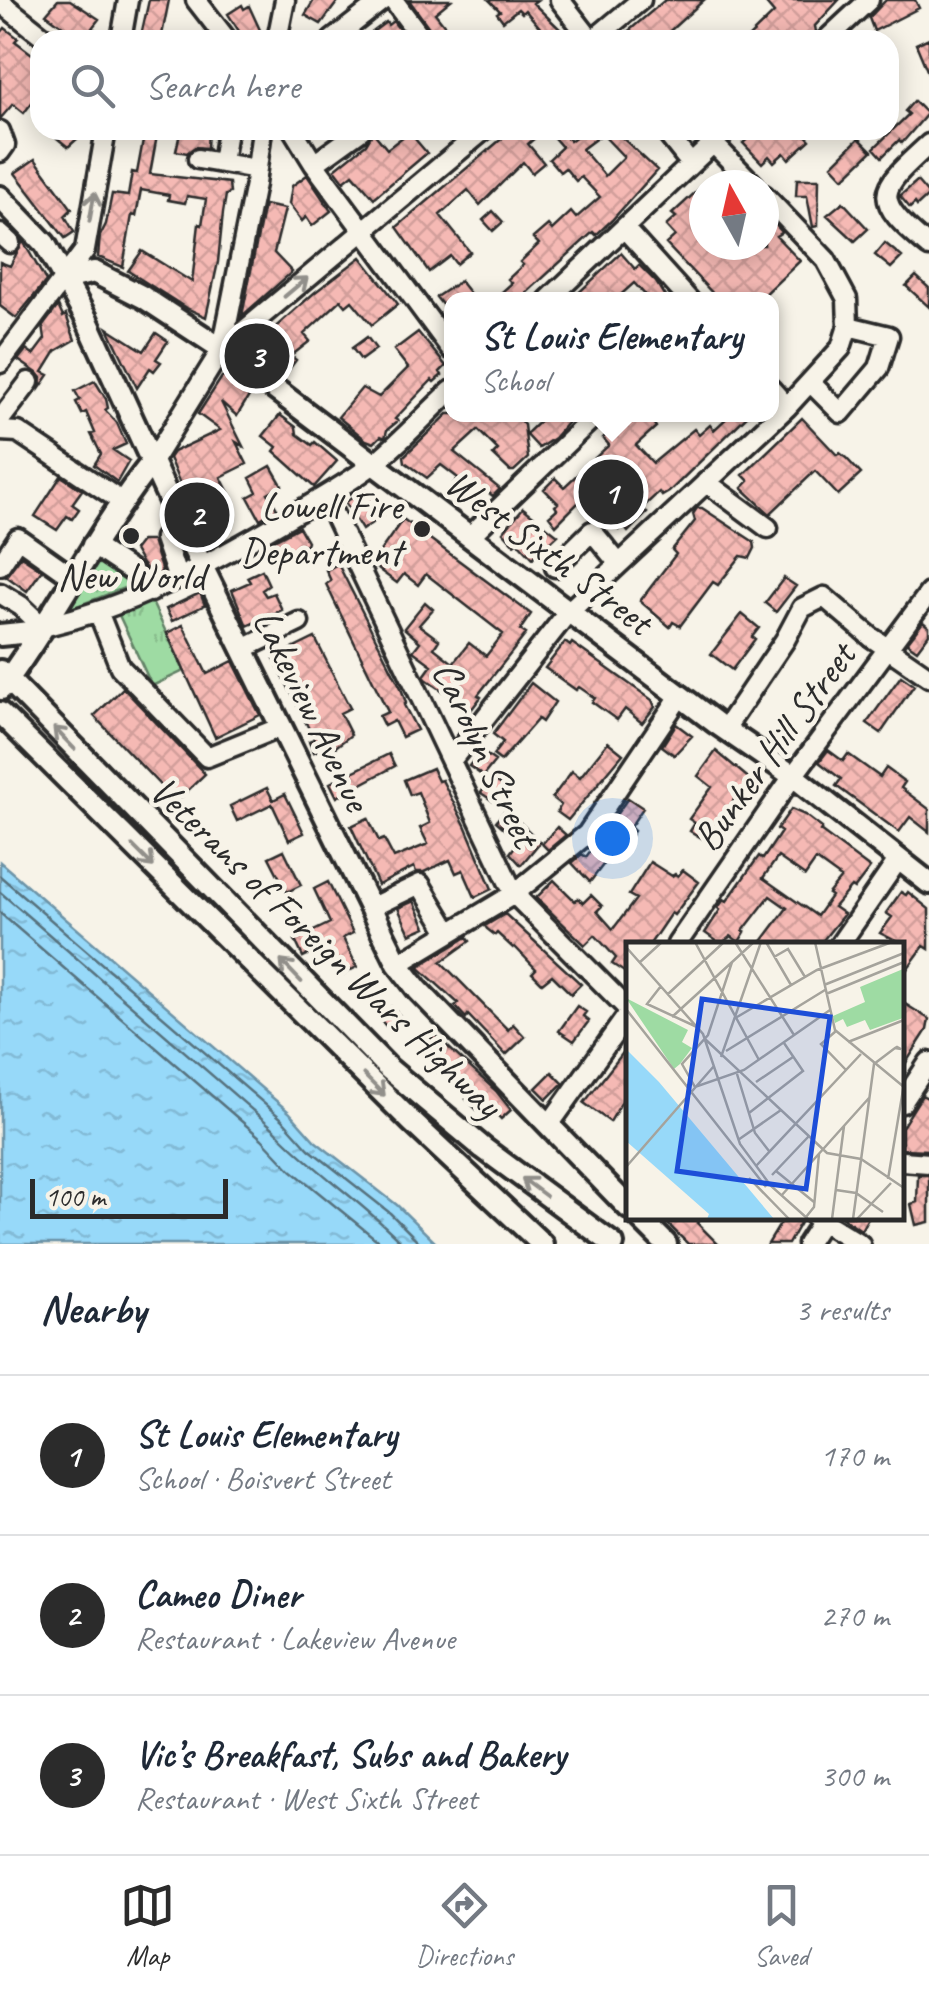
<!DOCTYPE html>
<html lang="en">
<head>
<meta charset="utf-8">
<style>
	body { margin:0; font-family:Caveat,sans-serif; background:#f6f6f7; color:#1f2937 }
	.compass { position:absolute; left:689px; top:170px; width:90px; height:90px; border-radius:50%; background:#fff; box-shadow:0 5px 25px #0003; rotate:352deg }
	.scale { position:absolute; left:30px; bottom:25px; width:198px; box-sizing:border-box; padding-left:10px; border:5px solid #2b2b2b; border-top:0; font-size:28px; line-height:35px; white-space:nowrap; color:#2b2b2b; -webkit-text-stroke:8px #f7f3e8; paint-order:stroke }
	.you { position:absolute; left:612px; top:838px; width:35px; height:35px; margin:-25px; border:8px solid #fff; border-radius:50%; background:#1a73e8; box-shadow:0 0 0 15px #1a73e833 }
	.badge { display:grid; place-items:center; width:65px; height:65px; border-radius:50%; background:#2b2b2b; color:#fff; font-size:32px; font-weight:700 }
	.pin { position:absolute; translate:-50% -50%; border:5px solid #fff; box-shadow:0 2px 10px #0006 }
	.popup { position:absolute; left:444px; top:292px; width:335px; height:130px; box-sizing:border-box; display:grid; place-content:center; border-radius:20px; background:#fff; filter:drop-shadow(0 2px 8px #0005); font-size:32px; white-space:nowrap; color:#747a83 }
	.popup b { font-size:38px; color:#1f2937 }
	.popup::after { content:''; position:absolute; left:50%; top:100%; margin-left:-20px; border:20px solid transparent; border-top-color:#fff }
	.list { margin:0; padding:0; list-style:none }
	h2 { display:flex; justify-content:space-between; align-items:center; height:130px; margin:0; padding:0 40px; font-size:42px }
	h2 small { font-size:32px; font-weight:400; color:#747a83 }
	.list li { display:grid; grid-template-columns:65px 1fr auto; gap:30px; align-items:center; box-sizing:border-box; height:160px; padding:0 40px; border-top:2px solid #e0e1e3 }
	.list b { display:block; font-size:38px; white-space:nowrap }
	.list p { margin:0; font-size:32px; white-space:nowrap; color:#747a83 }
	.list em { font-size:32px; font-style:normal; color:#747a83 }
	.icon { flex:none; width:55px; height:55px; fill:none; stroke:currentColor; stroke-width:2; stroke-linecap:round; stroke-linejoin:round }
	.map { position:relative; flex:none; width:929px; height:1244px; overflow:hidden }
	.search { position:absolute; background:#fff; box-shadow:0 5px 25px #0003; left:30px; right:30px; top:30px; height:110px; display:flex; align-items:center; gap:25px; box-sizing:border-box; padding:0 35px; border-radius:30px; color:#747a83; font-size:38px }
	.sheet { height:610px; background:#fff }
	nav { display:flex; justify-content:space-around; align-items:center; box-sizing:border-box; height:140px; border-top:2px solid #e0e1e3; background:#fff; font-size:28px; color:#747a83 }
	nav a { display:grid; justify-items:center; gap:5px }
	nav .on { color:#2b2b2b }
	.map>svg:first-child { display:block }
	.grass { fill:url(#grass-tufts); stroke:#648367; stroke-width:2.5 }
	.water { fill:url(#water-ripples); stroke:#6c93a7; stroke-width:2.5 }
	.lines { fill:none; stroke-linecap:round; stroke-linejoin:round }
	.shore { stroke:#56717d; stroke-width:2.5 }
	.building { fill:url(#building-cross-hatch); stroke:#2b2b2b; stroke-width:2.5; fill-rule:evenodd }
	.minor-casing { stroke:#2b2b2b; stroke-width:25 }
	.major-casing { stroke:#2b2b2b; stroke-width:28 }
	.minor { stroke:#f7f3e8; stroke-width:18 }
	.major { stroke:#f7f3e8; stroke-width:20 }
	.oneway { stroke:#918f8a }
	.poi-dot { fill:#2b2b2b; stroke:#f7f3e8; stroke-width:4 }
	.labels { text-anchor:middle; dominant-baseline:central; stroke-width:9; stroke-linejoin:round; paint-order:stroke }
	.poi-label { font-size:40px; fill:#2b2b2b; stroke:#f7f3e8; text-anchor:end }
	.street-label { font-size:40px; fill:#2b2b2b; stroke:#f7f3e8 }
	.inset-road { fill:none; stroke:#a5a39c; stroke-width:2.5 }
	.view { fill:#1d4ed8; fill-opacity:0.15; stroke:#1d4ed8; stroke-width:5 }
	.inset-edge { fill:none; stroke:#2b2b2b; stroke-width:5 }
</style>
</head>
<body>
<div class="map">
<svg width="929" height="1244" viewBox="0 0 929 1244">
	<defs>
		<pattern id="grass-tufts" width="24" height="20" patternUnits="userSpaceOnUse" patternTransform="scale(2.5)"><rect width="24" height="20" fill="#9edba3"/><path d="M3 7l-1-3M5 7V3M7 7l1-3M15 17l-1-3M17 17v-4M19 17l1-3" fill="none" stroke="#88bc8c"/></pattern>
		<pattern id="water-ripples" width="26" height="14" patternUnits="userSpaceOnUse" patternTransform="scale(2.5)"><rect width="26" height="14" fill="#97d9f9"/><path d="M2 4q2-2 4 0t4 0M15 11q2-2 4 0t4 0" fill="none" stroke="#82bad6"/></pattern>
		<pattern id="building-cross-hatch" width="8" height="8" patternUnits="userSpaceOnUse" patternTransform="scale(2.5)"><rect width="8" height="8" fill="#f5b9b4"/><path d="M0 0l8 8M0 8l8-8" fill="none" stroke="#d29f9b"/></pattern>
	</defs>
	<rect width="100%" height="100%" fill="#f7f3e8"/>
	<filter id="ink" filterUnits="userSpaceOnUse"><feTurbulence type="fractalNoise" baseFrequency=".01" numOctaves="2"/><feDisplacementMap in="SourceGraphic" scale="20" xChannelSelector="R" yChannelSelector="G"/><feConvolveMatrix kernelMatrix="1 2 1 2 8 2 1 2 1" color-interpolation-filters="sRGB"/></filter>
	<g filter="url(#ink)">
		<!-- grass -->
		<path class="grass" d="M99,562l33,23 -60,23 -1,-4z
			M150,598l34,73 -32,15 -34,-73z"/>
		<!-- water -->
		<path class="water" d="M0,862l289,250 26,29 82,64 40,39h-437z"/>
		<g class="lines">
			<!-- shore -->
			<path class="shore" d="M0,876l282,243 27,30 81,64 31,31
				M0,892l273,236c40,43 90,74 130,116
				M0,913l262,226 29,31 91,74"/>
		</g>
		<!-- building -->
		<path class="building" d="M58,0h12l29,19 -7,9 4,2 -2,3 9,7h-21l-36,-26z
			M149,0h20l-8,40h-21z
			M314,0h25l-18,24 -16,-9z
			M409,0h42l-16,13 21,27h-18z
			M489,0h48l-4,3 33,32 -6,5h-28l10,-10 -17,-20 -3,3 -4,-4 -15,12 -6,-8 3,-2z
			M665,0h39l-44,40h-42z
			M763,0h76l-24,26 1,6 -9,8h-61l28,-27z
			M886,0h29l4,8 -45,23 -5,-13z
			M242,5l2,4 5,-3 11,24 -16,9 -16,-25z
			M393,21l14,19h-45l24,-18 2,3z
			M5,28l13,10 -3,3 25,19v32l-16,21 -11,-9 -13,15v-85z
			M929,38v37l-13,-31z
			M914,101l13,13 -25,29 -3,-3 -17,17 -8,-9 35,-34 -4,-3z
			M47,130h40l-19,17z
			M145,130h13l-8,44 79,9 1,10 -4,2 -3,18 -5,49 -12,55 -20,-9 -58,-37 14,-20 50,31 7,-58 3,1 4,-26 -19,-3 -2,7 -17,-3 1,-5 -28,-5 -5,26 -4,-1 -9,52 -25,-10 2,-21 6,-12 6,-30 16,2 4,-24 5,1z
			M192,130h16l-1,18 -12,-1 -8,6 -11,-2 4,-18 11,2z
			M512,130h32l-16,14 16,19 -12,10 -9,-11 -43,43 -12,-15 -28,25 30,37 -14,12 -6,-8 -21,16 -32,-45z
			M547,130h13l10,11 15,-11h29l43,40 -45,50 -16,15 -3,-3 -74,68h-26l19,-17 -4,-4 15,-14 -3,-3 19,-18 -6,-6 15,-13 4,5 19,-18 5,6 24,-21 -19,-20 -5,4 -11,-13 -5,4 -11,-13 13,-12zM602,134l22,23 -19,19 -23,-27z
			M757,130h44l9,10 -21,19 -5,-6 -10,9 -5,-6 -7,7 -19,-20z
			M373,132l14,17 22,-17 18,21 -53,45 -21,-24 -9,7 -9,-12 31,-25z
			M859,138l13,13 -28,27 -12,-13z
			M35,159l37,50 -7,7 9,16 -9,6 -50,-65z
			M307,175l24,36 -19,15 -6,-9 -4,4 -13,-17 3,-18z
			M797,179h22l-1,47 -5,1 -6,-31h-11z
			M917,181l12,14 -12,11 -2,-3 -5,5 -10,-12z
			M699,189l5,6v50h60v-32l18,19 -6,4 24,25 -41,39h-40l-53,-56 9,-8 -9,-10 10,-9 -4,-3z
			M843,202l25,27 -13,12 -28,-26z
			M264,205l21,4 -11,44 18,19 -50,44z
			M493,211l10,11 -10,9 -10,-11z
			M23,241l23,40 -30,37 -16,-12v-44l10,4z
			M885,243l17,14 -11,11 -16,-13z
			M621,253l14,16 4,-4 17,17 11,18h-17l-16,-17 -19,17h-44z
			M361,257l37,47 -26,21 -20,-24 -6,5 -5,-6 -37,34 6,7 -19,15 5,4 -12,16 -31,-22 -1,-6 62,-55z
			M916,276l13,12v19l-23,-21z
			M460,281l15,19h-24v16l-15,-19z
			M58,306l5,11 3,-2 9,25 -19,11 -13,21 6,3 -9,13 1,-10 -4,-5 -19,-13 8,-10 7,5 12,-16 -2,-13z
			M108,328l36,23 12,-18 12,8 -12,18 5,3 -7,9 -4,-3 -13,20z
			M418,332l28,34 -6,6 2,3 -8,7 -2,-2 -37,39 3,2 -11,9 -2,8 -4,-2 -7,7 -8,-3 -28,-23 24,-29 17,9 29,-29 -14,-18z
			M367,337l9,12 -15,11 -9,-12z
			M230,376l21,17 -14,23 -16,-14 22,44 -7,-4 11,22 -26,13 13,26 -38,19 -27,-64 4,-6 47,-22 -22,-16 24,-37z
			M95,381l11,18 2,9 -3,2 12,13 9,21 -13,6 16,11 -12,21 -23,-17 7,-11 -10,-20 4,-1 -9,-21 -4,2 -6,-12 4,-2 -5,-9z
			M448,414h67l9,11 4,33 -14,13h-4l-17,-16 5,-5 -20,-20 -24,22 46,37 -7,7 -8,-6 -14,17 -22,-17 9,-12 -17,-13 -14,13 -22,-16 -1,-6z
			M547,414h28l-21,24 -15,10 -13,-14z
			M626,414h38l-10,10 2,3 -20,18 17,18 41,-34 5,6 11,-10 4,5 17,-16h18l-80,78 -7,4 -3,-4 -17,16 5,5 -19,19 -5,-6 -4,4 -33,-35 -30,30 -7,-9 8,-7 -2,-3 3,-3 -14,-14 11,-11 9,9 45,-42 -6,-7 5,-5 -1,-6 7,1z
			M280,415l16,12 1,7 15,11 3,-3 22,19 -23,26 -40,-36 3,-4 -14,-11z
			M802,418l35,37 3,-2 6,5 15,16 -23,21 -23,-24 -45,43 -28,-26 7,-7 -6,-6z
			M271,466l11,19 -14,8 9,16 -17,10 -12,-22 9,-5 -7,-14z
			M61,476l21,14 -10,14 7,5 -7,10 -5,-3 -10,14 -22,-14z
			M367,490l15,26 -20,14 -17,-28z
			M523,508l35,27 -25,23 -16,-17 -3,3 -11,-12z
			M697,508h5l52,34 1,6 -5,10 -9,-2 -23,29 -5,-3 -33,44 -7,-4 -3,5 -30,-26 36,-47 -4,-4 23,-29 -2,-7z
			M403,519l128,95 -11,16 6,4 -48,61 3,2 -10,13 -45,-31 -2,-3 8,-11 -19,-14 7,-9 -16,-14 21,-26 8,7 -14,16 20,15 -5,8 19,15 16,-20 17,13 17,-22 -77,-60 -8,11 -14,-11 -7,9 -26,-19z
			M299,527l8,14 -1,3 -25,12 -7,-16z
			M141,541h11l10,31 -9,4 -11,-12 -8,-14z
			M21,556l21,14 -15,21 -21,-15z
			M338,564l63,124 5,15 -2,2 13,25 -15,7 -8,-16 -10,5 -5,-10 9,-4 -62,-128 5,-3 -5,-11z
			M262,570l7,15 -7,5 4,6 8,-3 8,17 -35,16 -15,-36 18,-8 -3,-5z
			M784,578l12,8 -20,26 -11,-9z
			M200,593l5,12 -33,16 -6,-12z
			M742,614l17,14 -7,9 3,2 -23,31 -21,-16z
			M923,622l6,5v7l-12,16 -10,-7z
			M183,625l24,49 26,-13 27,54 -45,22 -48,-104z
			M315,638l35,70 -10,5 11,22 -18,14 -2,-5 -17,8 -5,-11 5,-2 -40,-81z
			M565,642l5,4 2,-3 80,57 3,7 -13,16 -17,-14 -8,11 -25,-18 3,-4 -16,-11 -3,3 -31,-22z
			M901,676l13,9 -33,48 -14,-10z
			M531,683l24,19 -13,20 -4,-3 -37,42 -8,-6 10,-13 -10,-8z
			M123,688l82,86 -29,28 -82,-86z
			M676,724l16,12 -18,19 -12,-9z
			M608,742l15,12 -55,66 -11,-8 4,-7 -9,-7 20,-27 8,6z
			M828,750l15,11 5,-7 32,23 6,-9 19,14 -4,6 28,21v23l-19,-15 -11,15 -63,-46 5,-7 -22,-17z
			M481,751l14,10 -12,15 -14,-10z
			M716,751l42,35 -14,19 -9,-7 -28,43 -17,-10 5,-8 -6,-4 23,-32 -14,-11z
			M389,754l6,12 -58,31 -7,-14z
			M432,768l6,13 4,-1 23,45 27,64 -17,8 -12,-27 -7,3 -6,-13 -26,12h-8l-2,-5 -36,18 -27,-59 17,-8 11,23 5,-2 10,19 34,-14 -8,-16 10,-5 -12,-31 -8,3 -6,-15z
			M491,778l12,8 -10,15 -12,-8z
			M267,788l6,12 12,-6 19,39 -15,7 -17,-36 -35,17 -7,-15z
			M628,798l15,10 -13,19 4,4 -5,8 -4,-3 -35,46 -18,-19 10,-9 4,3z
			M506,809l34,33 -19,23 -11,-12 9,-12 -23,-20z
			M791,809l14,6 17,13 -2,3 50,37 -16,21 -3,-2 -17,20 10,7 -24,30h-60l27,-36 -17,-12 -27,35 2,1 -6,10 -8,-6 -10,8 -16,-11 15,-23 -2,-2 6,-9 3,2 32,-45 4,3 18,-27 -4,-3zM778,857l27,19 11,-16 25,18 -13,16 3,2 -14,20 -54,-38z
			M557,827l9,8 -18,15 -6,-6z
			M284,850l17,35 -14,7 -18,-35z
			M650,862l22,14 3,-2 3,2 5,-6 16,12 -25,33 -3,-2 -21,31h-21v31l-17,-11 4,-6 -21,-23 -10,10 -49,-47 18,-18 21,21 3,-3 5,5 8,-8 11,11 -5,5 16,18 23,-30 -7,-4z
			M328,882l25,51 -10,5 14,29 -14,7 -15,-29 -25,12 -8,-17 35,-17 -16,-34z
			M901,892l5,3 2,-3 21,17v40l-5,-3 -22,30v-32l-22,-11 12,-16 -6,-4z
			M414,901l12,26 -16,7 -12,-26z
			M505,914l76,70 -10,10 -19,-19 -10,8 -10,-10 4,-4 -21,-22 -2,1 -16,-15 -2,2 -8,-6 -2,-3z
			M467,937l3,4 -29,21 67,68 5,-6 12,13 -19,18 -38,-40 -2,3 -11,-12 3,-3 -40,-36z
			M902,1002l27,17 -2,11 -25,39z
			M577,1006l9,6 -3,4 6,5 -15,20 -15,-10z
			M391,1007l13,13 -12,12 -13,-13z
			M435,1035l61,56 15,19 -10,9 -16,-17 -8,8 -11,-11 5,-5 -24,-25 -5,-2 -4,5 -20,-21z
			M629,1045v44l-19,33 -26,-19z
			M552,1072l11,11 -16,16 -11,-11z
			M922,1095l7,4v51l-27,-1v-22z
			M918,1175h11v47l-13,3 -5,-21 6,-2z
			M660,1216h44l-7,7 21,21h-30z
			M785,1216l16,5 -13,23h-20z
			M841,1216h28l-8,14z"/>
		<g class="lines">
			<!-- minor casing -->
			<g class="minor-casing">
				<path id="minor" d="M196,0l31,40
					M393,0l30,40
					M560,0l31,40
					M0,2l48,38
					M121,40l7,-40
					M277,40l8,-40
					M332,40l51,-40
					M593,40l48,-40
					M826,40l43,-40
					M293,130l21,34 137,185
					M664,130l27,34
					M0,131l5,14 -5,7
					M713,143l41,42
					M929,144c-52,47 -59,54 0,103
					M198,159l59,10
					M222,163l5,-33
					M314,164l47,-34
					M624,228l65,72
					M0,234l10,9
					M548,300l179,-170
					M222,349l262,-219
					M0,363l85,-113 21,-120
					M811,383l30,30 38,-45 10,-32 -41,-10
					M771,389l16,18
					M0,420l29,-38
					M0,431l18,1 103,69
					M152,462l70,-113 33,-165 7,-54
					M706,482l62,46
					M325,496l189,398 115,116
					M470,536l127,-122
					M92,545l39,26 20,21
					M0,565l18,-27 55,39
					M555,567l37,-36 27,33
					M178,579l-14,-41 19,-11
					M0,593l21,13 22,21c88,-21 153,-56 231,-101 33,-20 68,-38 98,-61 28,-22 53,-50 79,-74
					M99,614l21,53 87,90 74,-30
					M243,649l56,-27
					M725,729l60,-89 17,-32 22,-11 47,40 58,40
					M451,761l118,-150 218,-204 54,-59 7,-22 -1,-27 -21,-39 -62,-65
					M370,908l50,-24 29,48
					M677,944l116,-168 136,-183
					M840,944l58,-84
					M398,964l116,-70 73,-60 93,-138
					M902,1103l27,-41
					M549,1125l80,-112
					M902,1161l27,2
					M814,1216l46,28
					M807,1244l18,-28"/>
			</g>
			<!-- major casing -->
			<g class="major-casing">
				<path id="major" d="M0,197l45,47 41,74 83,181 229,465 20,26 211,218
					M65,279l29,-7 49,25 79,52 494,374 77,53 136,107
					M0,635l41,-4
					M0,671l389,398 94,79 130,96
					M1,689c55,-73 94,-156 151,-227
					M0,713l412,409 130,122
					M638,1216l28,28"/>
			</g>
			<!-- minor -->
			<use href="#minor" class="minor"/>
			<!-- major -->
			<use href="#major" class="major"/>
		</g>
		<!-- one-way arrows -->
		<defs><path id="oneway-shaft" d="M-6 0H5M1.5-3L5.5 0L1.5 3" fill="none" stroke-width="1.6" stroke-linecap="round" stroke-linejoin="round" transform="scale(2.5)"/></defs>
		<g class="oneway">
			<use href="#oneway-shaft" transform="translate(92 207) rotate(-80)"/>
			<use href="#oneway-shaft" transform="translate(296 287) rotate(-40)"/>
			<use href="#oneway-shaft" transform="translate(64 738) rotate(-134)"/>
			<use href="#oneway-shaft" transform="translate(143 856) rotate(45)"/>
			<use href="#oneway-shaft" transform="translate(291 971) rotate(-134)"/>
			<use href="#oneway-shaft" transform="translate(374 1085) rotate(45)"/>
			<use href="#oneway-shaft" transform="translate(534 1187) rotate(-143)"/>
		</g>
	</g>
	<!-- markers -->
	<g class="poi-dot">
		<circle cx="422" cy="529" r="10"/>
		<circle cx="131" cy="536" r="10"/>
	</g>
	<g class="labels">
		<!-- poi labels -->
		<g class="poi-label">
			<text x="402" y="506">Lowell Fire<tspan x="402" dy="46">Department</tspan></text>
			<text x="131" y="576" text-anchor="middle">New World</text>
		</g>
		<!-- street labels -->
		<g class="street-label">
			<text transform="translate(549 552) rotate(37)">West Sixth Street</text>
			<text transform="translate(312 710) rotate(64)">Lakeview Avenue</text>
			<text transform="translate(774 747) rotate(-54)">Bunker Hill Street</text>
			<text transform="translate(486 754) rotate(65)">Carolyn Street</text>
			<text transform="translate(326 947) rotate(44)">Veterans of Foreign Wars Highway</text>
		</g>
	</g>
	<!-- overview -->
	<g transform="translate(626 942)">
		<rect width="278" height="278" fill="#f7f3e8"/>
		<path d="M277,27v49l-33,12 -5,-10 -18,7 -4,-8 -8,4 -2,-7 32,-14 -5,-15zM0,56l62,32 -6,12 10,6 -12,16 -6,5z" fill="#9edba3"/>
		<path d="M0,107l33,33 115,137h-67l2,-5 -83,-73z" fill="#97d9f9"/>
		<path class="inset-road" d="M69,0l64,118M109,0l59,93M140,0l25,43M189,0l20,88 69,57M0,5l77,87 37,110 31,42 37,33M148,15l14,-8 17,28M106,20l-24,73 -26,29 13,23 49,-17 86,-60M13,21l23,-21M198,43l80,-32M35,44l-14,18 50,23M42,52l56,-52M200,52l78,-32M0,67l140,178M46,75l82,-75M111,75l80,-47 75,-28M210,89l-15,13 25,26M79,97l122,114 34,6 43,29M222,100l56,-22M100,109l99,-61M95,115l40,-115M111,132l18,59 14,18M130,140l37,-25M123,171l54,-42 -19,-28M112,198l43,-30M130,224l105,-112M0,225l88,-101M150,229l38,31M146,233l37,-39M123,236l40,41M262,237l16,-95M210,248l20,3 27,19M155,254l88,-98M180,275l8,-10 5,-53M206,277l12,-93M227,277l21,-155 21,-16 2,-1 4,2 -6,-1M231,277l34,-36"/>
		<path class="view" d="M76,57l128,18 -24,172 -129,-18z"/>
		<rect width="278" height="278" class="inset-edge"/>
	</g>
</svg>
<svg class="compass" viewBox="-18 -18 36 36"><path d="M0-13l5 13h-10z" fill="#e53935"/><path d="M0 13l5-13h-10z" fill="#747a83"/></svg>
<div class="scale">100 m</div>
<div class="you"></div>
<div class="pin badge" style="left:611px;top:492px">1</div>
<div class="popup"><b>St Louis Elementary</b>School</div>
<div class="pin badge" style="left:197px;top:515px">2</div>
<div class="pin badge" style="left:257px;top:356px">3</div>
<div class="search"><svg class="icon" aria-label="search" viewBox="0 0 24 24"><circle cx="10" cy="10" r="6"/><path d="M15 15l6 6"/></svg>Search here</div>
</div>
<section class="sheet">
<h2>Nearby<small>3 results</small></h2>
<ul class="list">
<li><span class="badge">1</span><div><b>St Louis Elementary</b><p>School · Boisvert Street</p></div><em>170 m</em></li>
<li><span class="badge">2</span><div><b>Cameo Diner</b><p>Restaurant · Lakeview Avenue</p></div><em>270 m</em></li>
<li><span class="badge">3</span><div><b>Vic’s Breakfast, Subs and Bakery</b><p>Restaurant · West Sixth Street</p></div><em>300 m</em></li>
</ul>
</section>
<nav>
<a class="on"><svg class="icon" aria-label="map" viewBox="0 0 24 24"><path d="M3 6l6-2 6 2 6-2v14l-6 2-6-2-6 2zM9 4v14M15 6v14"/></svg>Map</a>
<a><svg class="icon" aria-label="directions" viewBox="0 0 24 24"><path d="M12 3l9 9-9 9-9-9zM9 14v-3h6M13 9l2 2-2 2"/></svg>Directions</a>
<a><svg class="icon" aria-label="saved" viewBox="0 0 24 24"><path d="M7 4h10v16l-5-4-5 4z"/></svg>Saved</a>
</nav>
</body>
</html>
